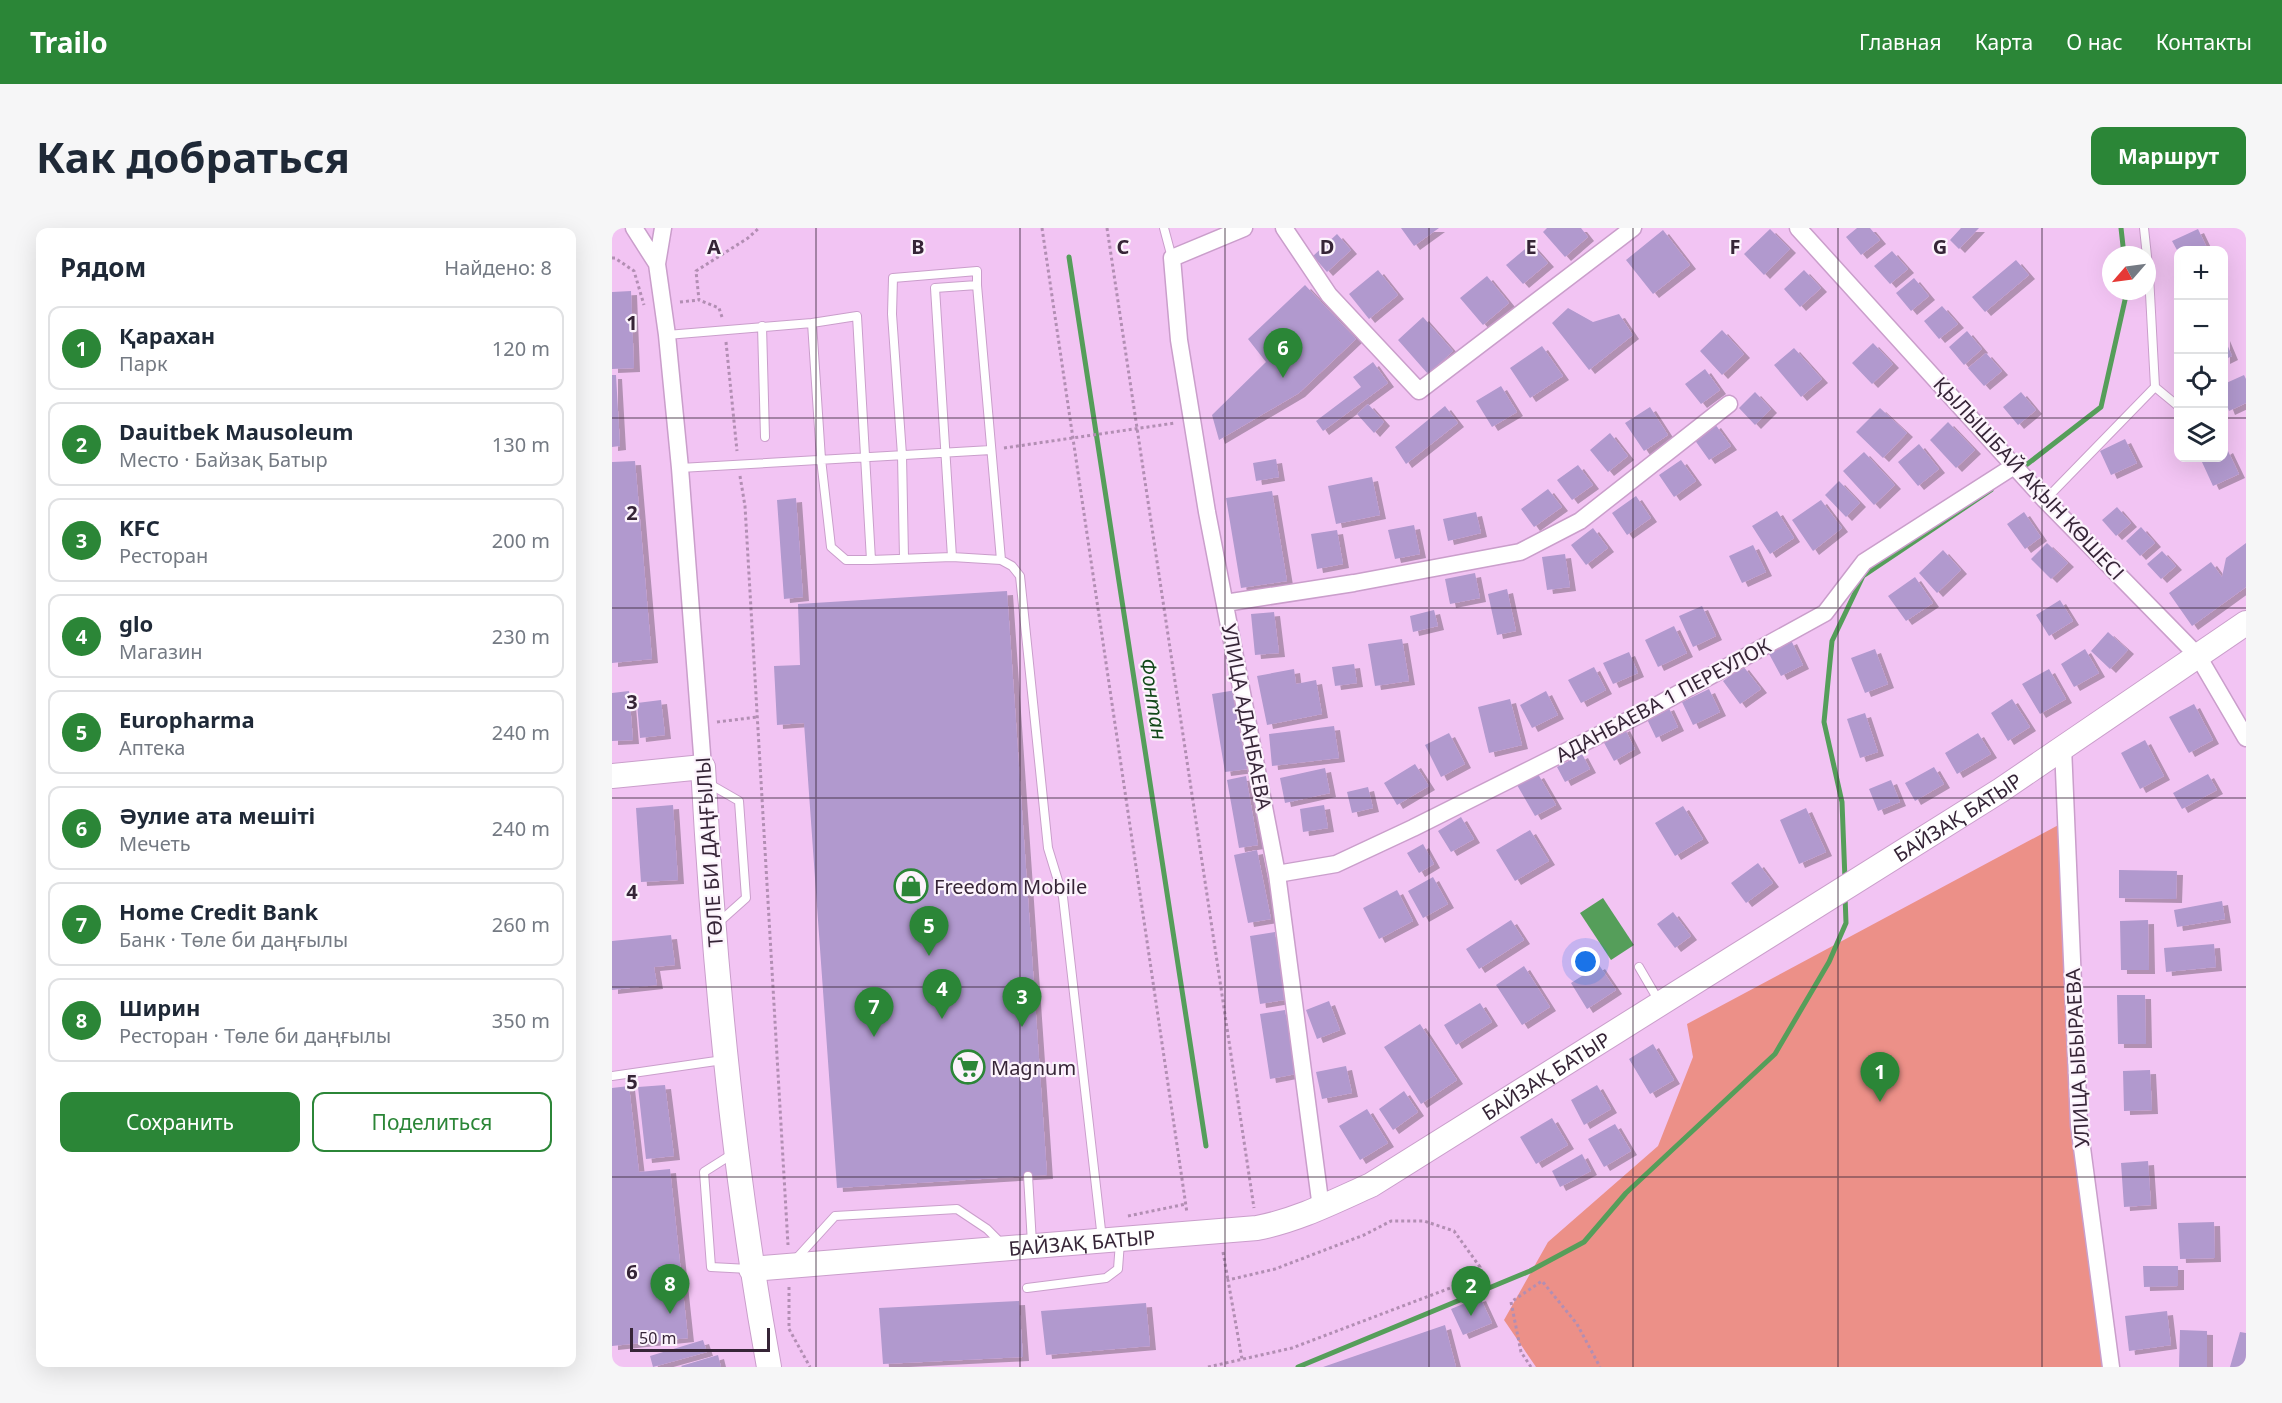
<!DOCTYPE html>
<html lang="ru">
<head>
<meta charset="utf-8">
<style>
	body { margin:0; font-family:"Noto Sans",sans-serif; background:#f6f6f7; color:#1f2937 }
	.controls { position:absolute; right:18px; top:18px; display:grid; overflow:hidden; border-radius:12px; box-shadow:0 6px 24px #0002 }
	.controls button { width:54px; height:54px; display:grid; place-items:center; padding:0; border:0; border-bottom:2px solid #e0e1e3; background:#fff; color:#1f2937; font:30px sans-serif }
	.compass { position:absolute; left:1490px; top:18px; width:54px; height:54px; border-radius:50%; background:#fff; box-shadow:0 6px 24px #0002; rotate:242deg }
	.scale { position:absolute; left:18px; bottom:15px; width:140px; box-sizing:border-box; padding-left:6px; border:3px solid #362537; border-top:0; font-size:16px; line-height:21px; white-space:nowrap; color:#362537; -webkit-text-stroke:4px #fcf3fc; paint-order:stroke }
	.you { position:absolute; left:974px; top:734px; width:21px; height:21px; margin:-15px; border:4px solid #fff; border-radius:50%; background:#1a73e8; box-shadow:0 0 0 9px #1a73e833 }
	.badge { display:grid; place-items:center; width:39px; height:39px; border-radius:50%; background:#2b8637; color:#fff; font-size:20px; font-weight:700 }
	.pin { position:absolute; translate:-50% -50px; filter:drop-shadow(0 2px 3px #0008) }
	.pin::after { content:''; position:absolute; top:32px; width:21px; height:18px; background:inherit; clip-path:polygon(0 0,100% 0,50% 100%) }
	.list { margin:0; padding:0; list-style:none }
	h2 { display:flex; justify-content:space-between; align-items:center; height:78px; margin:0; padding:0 24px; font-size:26px }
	h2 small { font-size:20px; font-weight:400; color:#747a83 }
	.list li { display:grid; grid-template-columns:39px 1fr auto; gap:18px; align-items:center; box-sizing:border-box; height:84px; margin:0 12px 12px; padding:0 12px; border:2px solid #e0e1e3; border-radius:12px }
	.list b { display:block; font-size:22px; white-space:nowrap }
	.list p { margin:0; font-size:20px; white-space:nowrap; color:#747a83 }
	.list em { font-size:20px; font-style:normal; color:#747a83 }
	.actions { display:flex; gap:12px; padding:18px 24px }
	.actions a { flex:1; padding:14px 0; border:2px solid #2b8637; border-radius:12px; text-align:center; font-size:21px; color:#2b8637 }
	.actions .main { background:#2b8637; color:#fff }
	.icon { flex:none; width:33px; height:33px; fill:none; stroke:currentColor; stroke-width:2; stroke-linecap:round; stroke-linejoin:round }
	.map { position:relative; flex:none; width:1634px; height:1139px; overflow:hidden; border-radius:12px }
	header { display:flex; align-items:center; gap:36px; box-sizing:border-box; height:84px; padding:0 30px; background:#2b8637; color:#fff }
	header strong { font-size:28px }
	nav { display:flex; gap:33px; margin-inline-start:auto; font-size:21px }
	.intro { display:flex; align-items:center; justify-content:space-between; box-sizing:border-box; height:144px; padding:0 36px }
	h1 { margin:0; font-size:42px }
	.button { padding:15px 27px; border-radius:12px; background:#2b8637; color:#fff; font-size:21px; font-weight:700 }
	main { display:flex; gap:36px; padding:0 36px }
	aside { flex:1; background:#fff; border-radius:12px; box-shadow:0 6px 24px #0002 }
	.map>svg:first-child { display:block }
	.green { fill:#ec9088 }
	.water { fill:#559e5a }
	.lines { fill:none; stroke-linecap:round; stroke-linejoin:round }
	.stream { stroke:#559e5a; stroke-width:5 }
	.building { fill:#b199ce; filter:url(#shadow) }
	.lane-casing { stroke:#ca9ecb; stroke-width:10 }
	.street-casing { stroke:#ca9ecb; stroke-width:19 }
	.secondary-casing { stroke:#ca9ecb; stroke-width:26 }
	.path { stroke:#b28eb3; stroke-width:3; stroke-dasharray:3 3; stroke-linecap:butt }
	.lane { stroke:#fff; stroke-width:8 }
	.street { stroke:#fff; stroke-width:16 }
	.secondary { stroke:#fff; stroke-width:24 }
	.grid { fill:none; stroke:#362537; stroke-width:1.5; stroke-opacity:0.55 }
	.labels { text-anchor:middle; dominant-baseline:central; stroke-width:4.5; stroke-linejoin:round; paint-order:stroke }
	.street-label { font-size:20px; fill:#362537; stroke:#fcf3fc }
	.poi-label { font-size:20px; fill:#362537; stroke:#fcf3fc; text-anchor:start }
	.water-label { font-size:21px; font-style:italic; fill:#124719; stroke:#fcf3fc }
	.grid-label { font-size:20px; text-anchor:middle; font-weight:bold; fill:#362537; stroke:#fcf3fc; stroke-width:4.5; stroke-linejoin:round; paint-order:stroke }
</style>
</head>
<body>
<header>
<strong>Trailo</strong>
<nav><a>Главная</a><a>Карта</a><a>О нас</a><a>Контакты</a></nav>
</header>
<div class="intro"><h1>Как добраться</h1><a class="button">Маршрут</a></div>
<main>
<aside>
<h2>Рядом<small>Найдено: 8</small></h2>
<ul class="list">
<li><span class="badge">1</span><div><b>Қарахан</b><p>Парк</p></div><em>120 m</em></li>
<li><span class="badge">2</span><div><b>Dauitbek Mausoleum</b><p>Место · Байзақ Батыр</p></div><em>130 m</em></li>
<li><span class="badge">3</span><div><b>KFC</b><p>Ресторан</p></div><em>200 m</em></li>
<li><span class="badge">4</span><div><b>glo</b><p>Магазин</p></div><em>230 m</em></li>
<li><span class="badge">5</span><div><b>Europharma</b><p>Аптека</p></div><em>240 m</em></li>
<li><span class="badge">6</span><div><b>Әулие ата мешіті</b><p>Мечеть</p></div><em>240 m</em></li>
<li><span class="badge">7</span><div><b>Home Credit Bank</b><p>Банк · Төле би даңғылы</p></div><em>260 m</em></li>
<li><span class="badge">8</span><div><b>Ширин</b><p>Ресторан · Төле би даңғылы</p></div><em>350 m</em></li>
</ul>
<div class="actions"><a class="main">Сохранить</a><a>Поделиться</a></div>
</aside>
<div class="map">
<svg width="1634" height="1139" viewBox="0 0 1634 1139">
	<defs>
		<filter id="shadow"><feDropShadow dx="6" dy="4" stdDeviation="0" flood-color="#0004"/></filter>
	</defs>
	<rect width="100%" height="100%" fill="#f2c4f3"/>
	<!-- green -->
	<path class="green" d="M1452,594l39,545h-567l-32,-47 44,-78 110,-96 35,-89 -6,-33z"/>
	<!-- water -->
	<path class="water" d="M991,670l31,47 -23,15 -31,-47z"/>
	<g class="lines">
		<!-- stream -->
		<path class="stream" d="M1509,0l3,27
			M457,29l137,889
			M1409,241l80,-62 26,-116
			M1233,652l-3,-78 -18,-80 8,-81 31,-65 128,-86
			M686,1139l232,-96 54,-29 42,-49 149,-139 54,-92 17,-39 -1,-28"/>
	</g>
	<!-- building -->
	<path class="building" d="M789,0h38l-25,18z
		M935,0h34l7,9 -23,20 -22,-25z
		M1245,0h13l10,12 -19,15 -15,-18z
		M1349,0h18l-20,21 -9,-9z
		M1158,1l20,20 -26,26 -20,-21z
		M1586,1l10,21h-31l-5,-9z
		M1051,2l27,35 -37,29 -27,-34z
		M725,6l14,16 -24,22 -14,-16z
		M919,16l17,19 -25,21 -17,-19z
		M1280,23l16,18 -18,15 -16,-18z
		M1404,32l13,15 -44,37 -13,-15z
		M766,42l20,25 -29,24 -20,-25z
		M1192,42l17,18 -21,19 -16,-18z
		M875,48l22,27 -26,22 -23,-27z
		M1302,50l15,18 -18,15 -15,-18z
		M693,57l51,54 -57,54 -80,47 -7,-25 54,-53 -18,-23z
		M19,63l3,77 -22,1v-77z
		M1330,78l16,18 -19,15 -15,-18z
		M956,80l25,14 26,-8 14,21 -44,35 -37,-47z
		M811,89l30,34 -25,23 -30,-34z
		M1110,102l22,24 -22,21 -22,-24z
		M1355,103l15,18 -18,16 -15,-18z
		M1612,109l8,19 -8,4z
		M1261,115l20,21 -21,20 -20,-21z
		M930,118l21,30 -33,22 -20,-30z
		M1182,120l28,31 -21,18 -27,-32z
		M1374,125l16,18 -18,15 -16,-18z
		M761,134l15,21 -65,48 -7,-10 45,-34 -8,-10z
		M1093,141l15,21 -19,14 -16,-20z
		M0,147h4l4,71 -8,1z
		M1632,147l2,4v24l-17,8 -5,-13v-14z
		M889,158l16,26 -25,15 -16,-26z
		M1143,164l16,17 -16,16 -16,-17z
		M1409,164l15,18 -18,15 -15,-18z
		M756,176l16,18 -10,11 -17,-19z
		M833,178l13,17 -52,41 -11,-17z
		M1038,179l18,28 -24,16 -19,-28z
		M1268,180l27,25 -24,25 -27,-26z
		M1336,194l27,28 -19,18 -26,-28z
		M1103,196l16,22 -22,14 -15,-21z
		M998,205l18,23 -20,16 -18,-22z
		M1513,211l12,24 -26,12 -11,-24z
		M1307,216l20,25 -21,17 -20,-24z
		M1615,221l12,25 -26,12 -11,-24 8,-4h14v-7z
		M1252,224l31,33 -21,20 -31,-34z
		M664,231l3,18 -23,4 -3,-18z
		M1069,232l15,21 -22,16 -15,-22z
		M23,233l17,198 -40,4v-201z
		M966,237l15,20 -21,15 -15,-20z
		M760,249l8,38 -44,9 -8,-38z
		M1227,253l21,22 -14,14 -21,-22z
		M936,261l14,18 -28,20 -13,-18z
		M660,263l15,90 -46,7 -15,-90z
		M1024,268l15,22 -24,17 -15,-22z
		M184,270l7,99 -19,2 -7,-99z
		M1209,272l21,28 -29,23 -21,-31z
		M1505,279l14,16 -15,13 -14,-16z
		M1165,283l17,27 -24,16 -18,-28z
		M864,284l5,21 -33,8 -5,-22z
		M1412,284l17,25 -16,12 -18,-25z
		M802,297l6,29 -25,5 -7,-29z
		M1529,299l14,16 -15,13 -14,-15z
		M981,300l15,20 -22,17 -15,-20z
		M725,302l6,34 -26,5 -6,-35z
		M1435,315l21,20 -17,16 -20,-20z
		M1634,315v44l-54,39 -23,-33 42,-31 11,15 4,-19z
		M1141,317l13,27 -24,11 -13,-27z
		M1331,322l18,20 -24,23 -18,-20z
		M1550,323l14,15 -15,13 -14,-15z
		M953,326l5,33 -23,3 -5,-33z
		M863,345l5,25 -30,6 -5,-25z
		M1303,349l18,26 -27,18 -18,-25z
		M895,361l9,42 -19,4 -9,-41z
		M395,363l40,584 -210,13 -33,-465 -27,2 -3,-59 26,-1 -2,-61z
		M1448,372l13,21 -24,15 -13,-21z
		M1090,378l14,30 -23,11 -14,-31z
		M822,382l4,16 -25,6 -3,-16z
		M662,384l5,41 -24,2 -4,-41z
		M1062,398l13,27 -29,14 -13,-27z
		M1496,404l20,18 -18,19 -19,-18z
		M790,411l7,42 -34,5 -7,-42z
		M1179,412l12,25 -22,11 -13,-24z
		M1263,421l13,35 -23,9 -14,-35z
		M1473,421l14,24 -25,14 -13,-23z
		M1017,424l9,21 -25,11 -10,-21z
		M742,436l3,19 -22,3 -3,-19z
		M1131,438l18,23 -21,15 -17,-23z
		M982,439l12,23 -25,13 -13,-23z
		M682,441l2,15 20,-4 6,34 -55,11 -10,-49z
		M1437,441l17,30 -26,15 -18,-30z
		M1097,461l11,23 -27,13 -11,-23z
		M624,462l12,79 -23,3 -13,-78z
		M17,463l4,49 -21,1v-48z
		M934,463l12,24 -26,13 -12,-23z
		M898,471l12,46 -33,8 -11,-46z
		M1400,471l18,28 -22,14 -17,-28z
		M49,472l4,35 -25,3 -3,-35z
		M1582,476l19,36 -24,13 -20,-36z
		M1056,478l10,21 -22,11 -10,-21z
		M1253,485l13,39 -18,6 -13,-39z
		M722,498l5,32 -67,8 -3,-32z
		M1012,499l11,22 -21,12 -12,-22z
		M837,505l16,31 -24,13 -16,-32z
		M1366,505l13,21 -34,20 -12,-21z
		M1533,512l19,36 -24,13 -19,-36z
		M970,526l8,15 -25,13 -8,-15z
		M803,536l14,22 -32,19 -13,-22z
		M1322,539l10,17 -29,17 -10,-18z
		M713,540l5,25 -45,10 -5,-25z
		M926,546l18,31 -21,11 -18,-31z
		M1596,546l9,16 -35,19 -9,-16z
		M634,548l12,69 -19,3 -12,-68z
		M1279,552l9,22 -22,9 -9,-22z
		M756,559l5,21 -21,5 -5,-21z
		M61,577l5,75 -37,2 -5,-74z
		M712,577l4,23 -25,4 -3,-23z
		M1071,578l20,33 -28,17 -20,-33z
		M1194,580l20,44 -27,12 -19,-44z
		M849,589l13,22 -23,13 -13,-21z
		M918,602l19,31 -34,20 -19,-31z
		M811,616l11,20 -15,9 -12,-20z
		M645,622l14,69 -23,4 -14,-68z
		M1146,635l15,20 -27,20 -15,-20z
		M1507,642l58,1 -1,28 -57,-1z
		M821,649l15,27 -25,14 -15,-27z
		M785,662l16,31 -34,18 -16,-31z
		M1610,673l3,18 -48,8 -3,-17z
		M1061,684l18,24 -16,12 -18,-24z
		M899,692l13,20 -45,29 -13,-20z
		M1536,692l1,50h-28l-1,-49z
		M663,704l9,68 -24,4 -10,-68z
		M59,707l4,30 -21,2 3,18 -45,5v-49z
		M1602,716l2,23 -50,5 -2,-24z
		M987,737l17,25 -29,19 -16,-26z
		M912,738l26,41 -28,18 -26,-40z
		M1505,767h28l1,49h-28z
		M717,773l11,29 -23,9 -11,-29z
		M868,775l12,19 -36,23 -12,-20z
		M673,782l11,64 -26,5 -10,-65z
		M808,796l37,56 -36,24 -37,-57z
		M1041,816l21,36 -24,14 -21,-35z
		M734,838l6,27 -30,6 -6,-27z
		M1538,842l2,40 -28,1 -1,-40z
		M53,857l9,71 -28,3 -8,-72z
		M985,857l14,24 -27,16 -13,-25z
		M17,858l10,86 31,-3 18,169 -76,8v-258z
		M792,863l14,21 -25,18 -14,-21z
		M755,881l21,34 -28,17 -21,-34z
		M940,890l16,27 -32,19 -16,-27z
		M1003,896l16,27 -27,16 -16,-28z
		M970,926l9,17 -31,16 -8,-16z
		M1536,933l3,44 -27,2 -3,-44z
		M1602,994l1,36 -35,1 -2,-36z
		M1531,1038h35v20l-34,1z
		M868,1069l12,26 -29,12 -12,-26z
		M407,1073l4,56 -140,7 -4,-56z
		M534,1075l4,43 -104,9 -5,-44z
		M1555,1083l4,34 -42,6 -4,-35z
		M833,1097l11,42h-133z
		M1568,1102l27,1v36h-28z
		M1628,1104l6,1v34h-16z
		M91,1112l4,12 -54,15 -3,-11z
		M106,1127l3,12h-39l-1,-1z"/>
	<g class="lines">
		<!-- lane casing -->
		<g class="lane-casing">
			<path id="lane" d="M552,0l8,30
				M150,98l3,111
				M55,107l145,-12
				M1543,159l23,19
				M68,240l311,-18
				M1433,272l110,-113 -6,-112 -5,-47
				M340,329l-17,-269 42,-3 24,275
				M292,330l-2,-103 -10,-141 1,-36 84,-7v14
				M259,332h-25l-15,-13 -10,-88 -9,-136 45,-7 14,244 81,-3 49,3 11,6 8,10 28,272 15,49 39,342
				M94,554l33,19 7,97 -28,25
				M1027,739l21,36
				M0,848l111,-16
				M122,925l-30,19 7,95 38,2
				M416,948l4,67
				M183,1032l40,-44 122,-7 30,20 15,15
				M415,1060l79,-10 12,-9 2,-27"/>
		</g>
		<!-- street casing -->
		<g class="street-casing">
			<path id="street" d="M22,0l23,36
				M51,0l-6,36 10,71 13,133 23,299
				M632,0l-72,30 7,82 28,172 70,362 44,334
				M672,0l45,67 90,96 214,-163
				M1186,0l247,272 153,156 48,82
				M613,375l129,-20 166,-31 60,-31 149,-117
				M1451,519l16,378 32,242
				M665,646l59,-10 77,-36 230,-115 182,-100 39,-51 150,-96"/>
		</g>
		<!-- secondary casing -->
		<g class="secondary-casing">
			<g id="secondary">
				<path d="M0,548l91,-9c11,201 30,402 66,600"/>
				<path id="s1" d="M139,1041l506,-41c41,-8 76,-26 114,-43l630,-395 245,-167"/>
			</g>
		</g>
		<!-- path -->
		<path class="path" d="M430,0l145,985
			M495,0l147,980
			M0,30h3l19,13 10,34
			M68,74l19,-2
			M110,89l-3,-9 -20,-8 -3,-29 52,-33 11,-10
			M114,114l11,109
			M392,220l171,-25
			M128,248l5,30 43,739
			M105,494l40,-5
			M516,988l58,-12
			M611,1024l5,28
			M177,1059v42l21,38
			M596,1139l84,-19 182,-69 6,-12 -26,-36 -30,-10h-33l-27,14 -89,34 -47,11 14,79
			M919,1139l-10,-15 -10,-50 31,-21 35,43 23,43"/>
		<!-- lane -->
		<use href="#lane" class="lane"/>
		<!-- street -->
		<use href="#street" class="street"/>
		<!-- secondary -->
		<use href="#secondary" class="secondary"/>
	</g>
	<!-- grid -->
	<path class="grid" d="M204,0v1139M408,0v1139M613,0v1139M817,0v1139M1021,0v1139M1226,0v1139M1430,0v1139M0,190h1566M1612,190h22M0,380h1634M0,570h1634M0,759h1634M0,949h1634"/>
	<!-- icons -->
	<defs>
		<g id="shop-ring" transform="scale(1.725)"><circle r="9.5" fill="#fcf3fc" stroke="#2b8637" stroke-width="1.5"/><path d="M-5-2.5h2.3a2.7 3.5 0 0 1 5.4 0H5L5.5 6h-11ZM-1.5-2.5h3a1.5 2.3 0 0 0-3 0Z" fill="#2b8637"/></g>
		<g id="supermarket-ring" transform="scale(1.725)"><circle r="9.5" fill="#fcf3fc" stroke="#2b8637" stroke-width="1.5"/><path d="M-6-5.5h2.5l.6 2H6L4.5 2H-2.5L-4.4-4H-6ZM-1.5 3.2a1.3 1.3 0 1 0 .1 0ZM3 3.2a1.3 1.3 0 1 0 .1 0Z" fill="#2b8637"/></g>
	</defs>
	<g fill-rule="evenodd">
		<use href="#shop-ring" x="299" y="658"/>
		<use href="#supermarket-ring" x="356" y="839"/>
	</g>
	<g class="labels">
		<!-- street labels -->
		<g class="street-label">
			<text transform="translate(1417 250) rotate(47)">ҚЫЛЫШБАЙ АҚЫН КӨШЕСІ</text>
			<text transform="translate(1051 472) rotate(-28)">АДАНБАЕВА 1 ПЕРЕУЛОК</text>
			<text transform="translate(635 489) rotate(79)">УЛИЦА АДАНБАЕВА</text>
			<text stroke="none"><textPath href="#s1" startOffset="1322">БАЙЗАҚ БАТЫР</textPath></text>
			<text transform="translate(97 624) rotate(-94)">ТӨЛЕ БИ ДАҢҒЫЛЫ</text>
			<text transform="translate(1465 830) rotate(-93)">УЛИЦА ЫБЫРАЕВА</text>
			<text stroke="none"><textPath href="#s1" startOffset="836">БАЙЗАҚ БАТЫР</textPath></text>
			<text stroke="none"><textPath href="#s1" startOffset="332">БАЙЗАҚ БАТЫР</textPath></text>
		</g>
		<!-- poi labels -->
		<g class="poi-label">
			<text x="322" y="658">Freedom Mobile</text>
			<text x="379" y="839">Magnum</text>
		</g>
		<!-- water labels -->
		<g class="water-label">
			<text transform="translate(542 471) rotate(81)">Фонтан</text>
		</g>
	</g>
	<g class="grid-label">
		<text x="102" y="26">A</text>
		<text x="306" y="26">B</text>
		<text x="511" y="26">C</text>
		<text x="715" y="26">D</text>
		<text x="919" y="26">E</text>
		<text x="1123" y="26">F</text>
		<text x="1328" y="26">G</text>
		<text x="20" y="102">1</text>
		<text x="20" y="292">2</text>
		<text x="20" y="481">3</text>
		<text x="20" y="671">4</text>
		<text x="20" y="861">5</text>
		<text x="20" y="1051">6</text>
	</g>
</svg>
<div class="controls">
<button>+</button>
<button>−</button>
<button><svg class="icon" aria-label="locate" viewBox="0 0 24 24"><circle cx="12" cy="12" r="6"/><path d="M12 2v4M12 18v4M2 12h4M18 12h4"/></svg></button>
<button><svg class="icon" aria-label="layers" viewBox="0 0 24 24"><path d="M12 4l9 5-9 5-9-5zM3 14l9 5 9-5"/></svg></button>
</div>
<svg class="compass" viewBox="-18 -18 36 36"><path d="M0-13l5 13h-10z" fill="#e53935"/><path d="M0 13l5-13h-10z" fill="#747a83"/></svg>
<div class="scale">50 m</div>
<div class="you"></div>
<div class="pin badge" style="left:1268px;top:874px">1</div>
<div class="pin badge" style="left:859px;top:1088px">2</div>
<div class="pin badge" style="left:410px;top:799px">3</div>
<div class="pin badge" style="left:330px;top:791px">4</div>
<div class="pin badge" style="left:317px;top:728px">5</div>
<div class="pin badge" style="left:671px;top:150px">6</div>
<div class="pin badge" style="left:262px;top:809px">7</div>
<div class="pin badge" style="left:58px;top:1086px">8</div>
</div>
</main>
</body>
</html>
